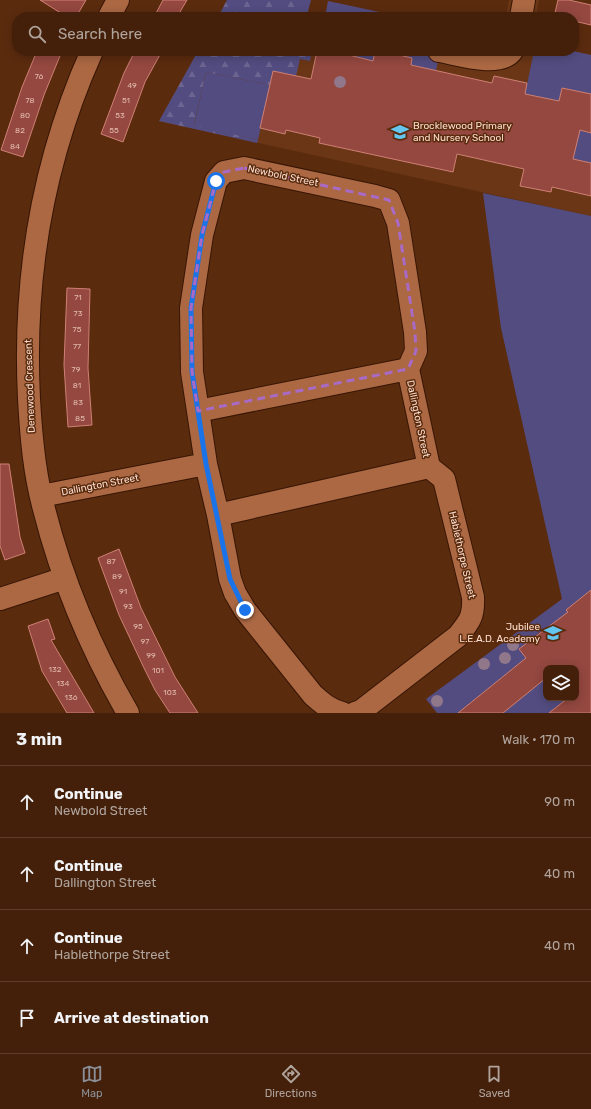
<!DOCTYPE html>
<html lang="en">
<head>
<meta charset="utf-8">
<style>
	body { margin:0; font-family:Rubik,sans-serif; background:#4b2813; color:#f1f3f6 }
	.controls { position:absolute; right:12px; bottom:12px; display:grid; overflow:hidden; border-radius:8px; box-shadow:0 2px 10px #0003 }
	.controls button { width:36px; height:36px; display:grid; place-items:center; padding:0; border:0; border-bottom:1px solid #5c3e2b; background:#44200a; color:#f1f3f6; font:20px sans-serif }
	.stop { position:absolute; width:12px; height:12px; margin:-9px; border:3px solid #1a73e8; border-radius:50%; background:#fff }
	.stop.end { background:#1a73e8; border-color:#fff; box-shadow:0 1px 4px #0008 }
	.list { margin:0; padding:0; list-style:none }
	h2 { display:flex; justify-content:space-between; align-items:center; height:52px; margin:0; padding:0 16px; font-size:17px }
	h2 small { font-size:13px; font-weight:400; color:#afa39c }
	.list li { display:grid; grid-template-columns:26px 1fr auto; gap:12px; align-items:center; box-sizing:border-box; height:72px; padding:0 16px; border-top:1px solid #5c3e2b }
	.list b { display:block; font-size:15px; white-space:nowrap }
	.list p { margin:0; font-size:13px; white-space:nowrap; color:#afa39c }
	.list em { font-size:13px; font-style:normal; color:#afa39c }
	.icon { flex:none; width:22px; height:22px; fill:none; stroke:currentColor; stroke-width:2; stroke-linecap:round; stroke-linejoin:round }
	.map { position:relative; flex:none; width:591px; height:713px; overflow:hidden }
	.search { position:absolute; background:#44200a; box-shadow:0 2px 10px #0003; left:12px; right:12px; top:12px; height:44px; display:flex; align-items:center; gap:10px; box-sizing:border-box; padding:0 14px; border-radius:16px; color:#afa39c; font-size:15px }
	.sheet { height:340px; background:#44200a }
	nav { display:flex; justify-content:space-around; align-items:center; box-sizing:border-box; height:56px; border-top:1px solid #5c3e2b; background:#44200a; font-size:11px; color:#afa39c }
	nav a { display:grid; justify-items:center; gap:2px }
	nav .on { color:#8c9099 }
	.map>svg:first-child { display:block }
	.built { fill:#6a3616 }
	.green { fill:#534c80 }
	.forest { fill:url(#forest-firs) }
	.building { fill:#94483f; stroke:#cf8075 }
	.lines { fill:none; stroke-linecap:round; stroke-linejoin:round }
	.minor-casing { stroke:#371604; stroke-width:24 }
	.minor { stroke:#ab6843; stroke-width:22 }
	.tree { fill:#90778a }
	.route { stroke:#1a73e8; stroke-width:5 }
	.marked { fill:none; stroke:#a86ac4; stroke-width:3; stroke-dasharray:8 5; stroke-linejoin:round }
	.labels { text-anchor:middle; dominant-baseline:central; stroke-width:3; stroke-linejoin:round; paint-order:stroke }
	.number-label { font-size:8px; fill:#e2b8aa }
	.poi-label { font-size:10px; fill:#fcddcd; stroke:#5b2b0e; text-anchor:start }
	.street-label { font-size:10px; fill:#fcddcd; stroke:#5b2b0e }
</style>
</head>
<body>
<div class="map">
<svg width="591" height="713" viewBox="0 0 591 713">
	<defs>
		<pattern id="forest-firs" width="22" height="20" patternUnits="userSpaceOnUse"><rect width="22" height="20" fill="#534c80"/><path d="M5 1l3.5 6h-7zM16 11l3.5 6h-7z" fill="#6d6591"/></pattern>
	</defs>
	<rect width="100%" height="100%" fill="#5b2b0e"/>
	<!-- built -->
	<path class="built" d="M509,0h30l-3,17h-30z
		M198,51h375l18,4v161l-432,-95z"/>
	<!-- green -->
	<path class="green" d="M328,1l75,16h-78z
		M341,51h34l-2,10 -32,-8z
		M381,51h59l-4,20 -25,-6 1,-7z
		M534,51h39l18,4v39l-29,-6 -3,13 -34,-7z
		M206,72l64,13 -12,55 -64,-14z
		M572,128l19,5v30l-25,-6z
		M483,193l108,23v374l-24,20 1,2 -16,24 -7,-8 -26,21 7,9 -68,55h-21l-11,-14 136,-100 -61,-271z
		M535,665l11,13v20h16l2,3 -15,12h-46l32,-26z"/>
	<!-- forest -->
	<path class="forest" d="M227,0h84l-4,15 9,2h-98z
		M198,51h114l-2,10 -10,-2 -4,17 -23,-5 -3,14 -64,-13 -12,53 64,15 -1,3 -98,-22z"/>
	<!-- building -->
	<path class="building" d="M40,0h46l-10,17h-9z
		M163,0h24l-10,17h-23z
		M558,0h11l22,5v20l-17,-4v-4h-20z
		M37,51h25l-18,44 -21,62 -22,-7 21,-63z
		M135,51h27l-17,31 -22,60 -22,-8 23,-61z
		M317,51h24v2l32,8 2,-10h6l31,7 -1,7 81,18 2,-7 33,7 -2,11 34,7 3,-13 29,6v39l-11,-3 -7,29 18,4v33l-39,-9 -1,5 -31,-6 4,-17 -67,-15 -4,18 -134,-29 1,-5 -34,-8 -1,4 -25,-6 13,-57 38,8z
		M67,288l23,1 -2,79 4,57 -24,2 -4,-62z
		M0,464h9l11,73 5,16 -20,7 -5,-14z
		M119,549l22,59 34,69 23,36h-28l-15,-23 -11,-22 -25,-53 -21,-57z
		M591,590v123h-42l19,-15h8v-30h-30v10l-43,35h-45l68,-55 -7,-9 49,-37 -2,-2z
		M48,619l7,20 -4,1 43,73h-27l-25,-42 -14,-45z"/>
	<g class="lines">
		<!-- minor casing -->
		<g class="minor-casing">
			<path id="minor" d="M109,17l9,-17
				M521,17l3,-17
				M92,51c-49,109 -69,228 -63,348 2,36 5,74 15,110 18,71 47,140 84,204
				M439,51c18,3 61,17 73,0
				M198,411l-6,-39 -1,-64 11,-73 14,-54 8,-9 20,-4 131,28 14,4 9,23 17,109 1,19 -8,18
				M41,496l165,-32 -8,-53 210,-42 21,98 -211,48 -12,-51
				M218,515l12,64 5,14 10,17 68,85c9,8 17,15 29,18
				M0,599l65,-21
				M355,713l6,-2 97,-75c12,-15 16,-20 15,-39l-29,-118 -15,-12"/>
		</g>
		<!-- minor -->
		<use href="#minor" class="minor"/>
	</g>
	<!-- trees -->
	<g class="tree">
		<circle cx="340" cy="82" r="6"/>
		<circle cx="513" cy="645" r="6"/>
		<circle cx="505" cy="658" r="6"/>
		<circle cx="484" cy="664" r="6"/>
		<circle cx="437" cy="701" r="6"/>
	</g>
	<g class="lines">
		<!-- route -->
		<path class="route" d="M216,181l-14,54 -11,73 1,64 14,92 24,115 15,31"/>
	</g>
	<!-- marked area -->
	<path class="marked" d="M244,168l145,32 9,23 17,109 1,19 -8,18 -210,42 -6,-39 -1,-64 11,-73 14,-54 8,-9z"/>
	<!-- icons -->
	<defs>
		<g id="school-bare" transform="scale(1.38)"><path d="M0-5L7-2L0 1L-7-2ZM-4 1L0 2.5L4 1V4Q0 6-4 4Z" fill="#64c5ee" stroke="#5b2b0e" stroke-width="2.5" paint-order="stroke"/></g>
	</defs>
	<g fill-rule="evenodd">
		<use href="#school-bare" x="400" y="132"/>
		<use href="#school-bare" x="553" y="633"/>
	</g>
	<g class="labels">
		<!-- number labels -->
		<g class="number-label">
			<text x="39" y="76">76</text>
			<text x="132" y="85">49</text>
			<text x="30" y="100">78</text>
			<text x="126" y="100">51</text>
			<text x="25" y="115">80</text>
			<text x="120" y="115">53</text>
			<text x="20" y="130">82</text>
			<text x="114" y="130">55</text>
			<text x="15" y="146">84</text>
			<text x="78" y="297">71</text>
			<text x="78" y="313">73</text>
			<text x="77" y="329">75</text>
			<text x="77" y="346">77</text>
			<text x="76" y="369">79</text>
			<text x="77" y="385">81</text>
			<text x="78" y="402">83</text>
			<text x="80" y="418">85</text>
			<text x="111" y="561">87</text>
			<text x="117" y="576">89</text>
			<text x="123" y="591">91</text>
			<text x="128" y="606">93</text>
			<text x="138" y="626">95</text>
			<text x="145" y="641">97</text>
			<text x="151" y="655">99</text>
			<text x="55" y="669">132</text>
			<text x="158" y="670">101</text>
			<text x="63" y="683">134</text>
			<text x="170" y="692">103</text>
			<text x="71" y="697">136</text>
		</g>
		<!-- poi labels -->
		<g class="poi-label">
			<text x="413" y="126">Brocklewood Primary<tspan x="413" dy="12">and Nursery School</tspan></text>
			<text x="540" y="627" text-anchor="end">Jubilee<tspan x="540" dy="12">L.E.A.D. Academy</tspan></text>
		</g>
		<!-- street labels -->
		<g class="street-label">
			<text transform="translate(283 176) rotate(12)">Newbold Street</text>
			<text transform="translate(30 386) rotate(-92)">Denewood Crescent</text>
			<text transform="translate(418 419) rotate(78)">Dallington Street</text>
			<text transform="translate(100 485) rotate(-11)">Dallington Street</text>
			<text transform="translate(462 555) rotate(77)">Hablethorpe Street</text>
		</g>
	</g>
</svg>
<div class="controls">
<button><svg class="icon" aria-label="layers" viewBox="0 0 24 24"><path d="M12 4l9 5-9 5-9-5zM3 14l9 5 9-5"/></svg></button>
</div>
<div class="stop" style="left:216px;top:181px"></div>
<div class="stop end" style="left:245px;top:610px"></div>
<div class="search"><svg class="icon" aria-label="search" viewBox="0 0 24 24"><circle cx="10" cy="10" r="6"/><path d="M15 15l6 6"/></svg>Search here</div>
</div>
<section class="sheet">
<h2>3 min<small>Walk · 170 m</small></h2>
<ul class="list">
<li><svg class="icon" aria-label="ahead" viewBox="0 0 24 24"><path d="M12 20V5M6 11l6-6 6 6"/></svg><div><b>Continue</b><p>Newbold Street</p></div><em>90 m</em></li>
<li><svg class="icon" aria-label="ahead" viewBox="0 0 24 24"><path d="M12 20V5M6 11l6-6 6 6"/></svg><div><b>Continue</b><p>Dallington Street</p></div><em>40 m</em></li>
<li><svg class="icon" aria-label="ahead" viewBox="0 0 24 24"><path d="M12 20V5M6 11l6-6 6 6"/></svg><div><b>Continue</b><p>Hablethorpe Street</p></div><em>40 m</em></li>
<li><svg class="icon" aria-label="arrive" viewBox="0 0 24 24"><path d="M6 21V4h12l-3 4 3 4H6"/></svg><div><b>Arrive at destination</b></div></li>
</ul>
</section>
<nav>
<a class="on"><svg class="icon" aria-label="map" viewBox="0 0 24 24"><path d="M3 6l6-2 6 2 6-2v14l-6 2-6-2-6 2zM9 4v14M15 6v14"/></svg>Map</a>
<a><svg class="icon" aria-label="directions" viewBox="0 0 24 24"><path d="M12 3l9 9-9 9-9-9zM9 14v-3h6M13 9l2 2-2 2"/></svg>Directions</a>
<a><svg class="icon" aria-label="saved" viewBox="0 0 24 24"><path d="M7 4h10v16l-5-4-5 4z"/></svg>Saved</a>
</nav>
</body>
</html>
